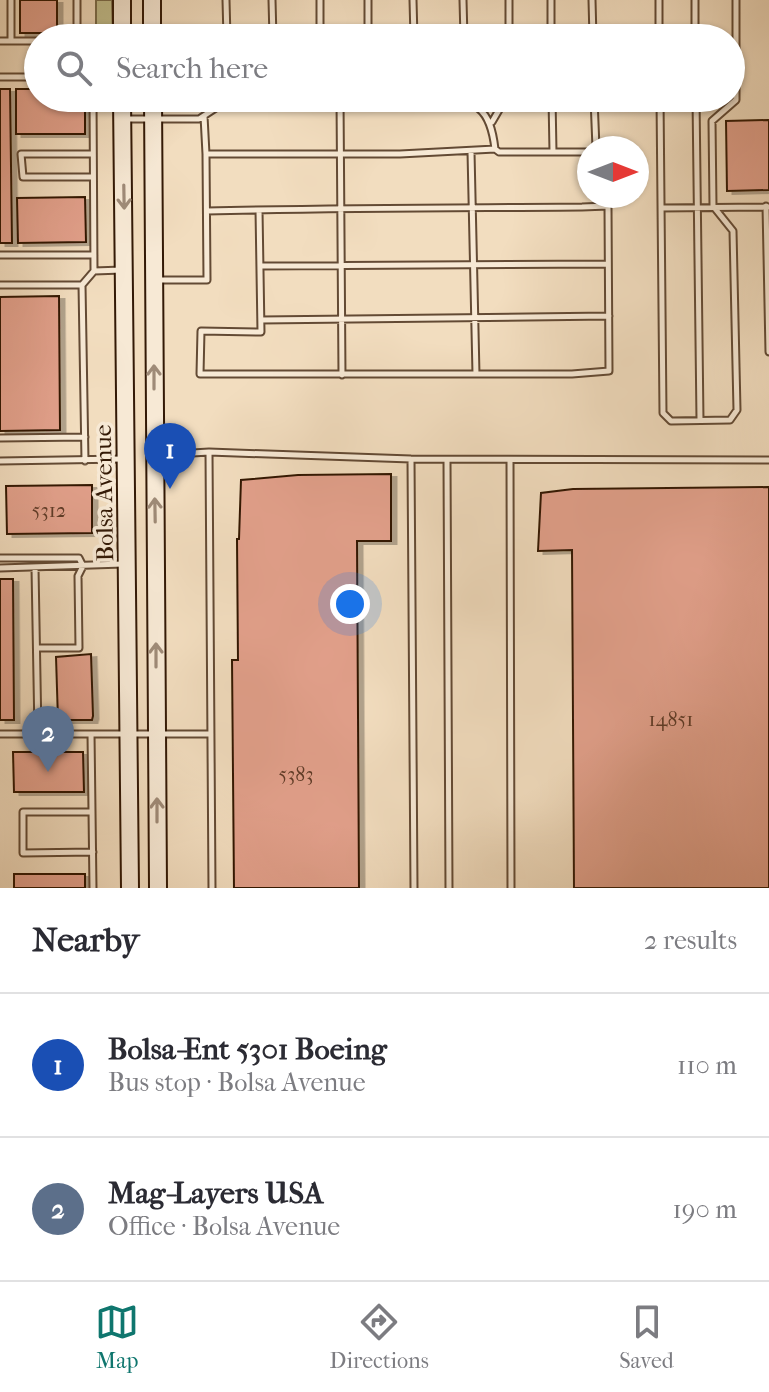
<!DOCTYPE html>
<html lang="en">
<head>
<meta charset="utf-8">
<style>
	body { margin:0; font-family:"IM FELL French Canon",serif; background:#f7f7f7; color:#2b2b33 }
	.compass { position:absolute; left:577px; top:136px; width:72px; height:72px; border-radius:50%; background:#fff; box-shadow:0 2px 6px #0004; rotate:90deg }
	.you { position:absolute; left:350px; top:604px; width:28px; height:28px; margin:-20px; border:6px solid #fff; border-radius:50%; background:#1a73e8; box-shadow:0 0 0 12px #1a73e833 }
	.badge { display:grid; place-items:center; width:52px; height:52px; border-radius:50%; background:#0f766e; color:#fff; font-size:26px; font-weight:700 }
	.pin { position:absolute; translate:-50% -66px; filter:drop-shadow(0 2px 4px #0008) }
	.pin::after { content:''; position:absolute; top:42px; width:28px; height:24px; background:inherit; clip-path:polygon(0 0,100% 0,50% 100%) }
	.list { margin:0; padding:0; list-style:none }
	h2 { display:flex; justify-content:space-between; align-items:center; height:104px; margin:0; padding:0 32px; font-size:34px }
	h2 small { font-size:26px; font-weight:400; color:#7c7c81 }
	.list li { display:grid; grid-template-columns:52px 1fr auto; gap:24px; align-items:center; box-sizing:border-box; height:144px; padding:0 32px; border-top:2px solid #e1e1e2 }
	.list b { display:block; font-size:30px; white-space:nowrap }
	.list p { margin:0; font-size:26px; white-space:nowrap; color:#7c7c81 }
	.list em { font-size:26px; font-style:normal; color:#7c7c81 }
	.icon { flex:none; width:44px; height:44px; fill:none; stroke:currentColor; stroke-width:2; stroke-linecap:round; stroke-linejoin:round }
	.map { position:relative; flex:none; width:769px; height:888px; overflow:hidden }
	.search { position:absolute; background:#fff; box-shadow:0 2px 6px #0004; left:24px; right:24px; top:24px; height:88px; display:flex; align-items:center; gap:20px; box-sizing:border-box; padding:0 28px; border-radius:44px; color:#7c7c81; font-size:30px }
	.sheet { height:392px; background:#fff }
	nav { display:flex; justify-content:space-around; align-items:center; box-sizing:border-box; height:112px; border-top:2px solid #e1e1e2; background:#fff; font-size:22px; color:#7c7c81 }
	nav a { display:grid; justify-items:center; gap:4px }
	nav .on { color:#0f766e }
	.map>svg:first-child { display:block }
	.green { fill:#c2bf8d; stroke:#7a6c4a; stroke-width:2 }
	.building { fill:#e2a08b; stroke:#331906; stroke-width:2; filter:url(#shadow) }
	.lines { fill:none; stroke-linecap:round; stroke-linejoin:round }
	.lane-casing { stroke:#634a34; stroke-width:9 }
	.secondary-casing { stroke:#331906; stroke-width:20 }
	.lane { stroke:#f7e9d5; stroke-width:5 }
	.secondary { stroke:#f7e9d5; stroke-width:16 }
	.oneway { stroke:#9f8b78 }
	.labels { text-anchor:middle; dominant-baseline:central; stroke-width:7; stroke-linejoin:round; paint-order:stroke }
	.number-label { font-size:20px; fill:#5f3b27 }
	.street-label { font-size:24px; fill:#331906; stroke:#f7e9d5 }
</style>
</head>
<body>
<div class="map">
<svg width="769" height="888" viewBox="0 0 769 888">
	<defs>
		<filter id="shadow"><feDropShadow dx="5.5" dy="3" stdDeviation="0" flood-color="#0004"/></filter>
	</defs>
	<rect width="100%" height="100%" fill="#f2ddbf"/>
	<filter id="stains"><feTurbulence type="fractalNoise" baseFrequency=".0025" numOctaves="4"/><feColorMatrix values="0 0 0 0 .2 0 0 0 0 .09 0 0 0 0 .02 0 0 0 .5 -.17"/></filter>
	<radialGradient id="worn" r=".72"><stop offset=".6" stop-color="#630" stop-opacity="0"/><stop offset="1" stop-color="#630" stop-opacity=".3"/></radialGradient>
	<!-- green -->
	<path class="green" d="M96,0h16l1,38h-27l10,-2z"/>
	<!-- building -->
	<path class="building" d="M20,0h37v33h-37z
		M0,89h10l2,154h-12z
		M16,89h22v9h47v36h-69z
		M769,120v70l-42,1 -1,-70z
		M85,197l1,45 -68,1 -1,-45z
		M59,296l1,134 -60,1v-134z
		M391,474v67h-34l2,347h-125l-2,-228h6l-1,-121h2l2,-59 57,-5z
		M92,485v48l-85,1 -1,-48z
		M769,487v401h-195l-2,-338 -34,1 3,-58 32,-4z
		M0,579h13l1,141h-14z
		M91,654l2,62 -1,4h-34l-2,-63z
		M13,752h70l1,40h-70z
		M14,874h71v14h-71z"/>
	<g class="lines">
		<!-- lane casing -->
		<g class="lane-casing">
			<path id="lane" d="M11,0v41
				M77,0v38
				M226,0l1,38
				M272,0l1,38
				M320,0v38
				M368,0v38
				M413,0l1,38
				M463,0l1,38
				M509,0v38
				M551,0v38
				M592,0l1,38
				M659,0v38
				M695,0v38
				M0,41h38
				M0,77h38
				M93,98l1,173
				M340,98l2,277
				M437,98c40,3 53,9 58,51l4,3h54l-1,-54
				M594,98l2,50
				M660,98l3,315 8,8 59,-1 7,-10 -4,-179 -20,-25 -1,-85 24,-21v-100
				M696,98l4,322
				M204,116l2,38h194l95,-5
				M124,119h75l32,-21
				M492,122l14,-24
				M471,152l5,222
				M553,152h36
				M93,154h-72l2,23h70
				M766,206l3,146
				M661,208l107,-1
				M207,211c125,-3 250,-3 375,-4l26,-1 1,165 -37,3h-372l1,-43 60,1 -2,-122
				M0,255h94
				M260,266l348,-2
				M159,280h48l-1,-126
				M0,285h82
				M261,320l348,-4
				M0,438l85,-1
				M209,452l3,436
				M159,455l50,-3 202,7 358,1
				M411,459l3,429
				M447,460l2,428
				M510,460l1,428
				M0,461l123,-2
				M85,461l-3,-176 12,-14 28,-1
				M0,558h79l4,8 -5,10 1,72h-42
				M0,568l123,-4
				M35,568l3,166
				M0,734h211
				M91,734l2,154
				M92,812h-69v41l70,-1"/>
		</g>
		<!-- secondary casing -->
		<g class="secondary-casing">
			<path id="secondary" d="M122,0v38
				M152,0v38
				M122,98l8,790
				M153,98l5,790"/>
		</g>
		<!-- lane -->
		<use href="#lane" class="lane"/>
		<!-- secondary -->
		<use href="#secondary" class="secondary"/>
	</g>
	<!-- one-way arrows -->
	<defs><path id="oneway-shaft" d="M-6 0H5M1.5-3L5.5 0L1.5 3" fill="none" stroke-width="1.6" stroke-linecap="round" stroke-linejoin="round" transform="scale(2)"/></defs>
	<g class="oneway">
		<use href="#oneway-shaft" transform="translate(124 197) rotate(89)"/>
		<use href="#oneway-shaft" transform="translate(154 377) rotate(-90)"/>
		<use href="#oneway-shaft" transform="translate(155 510) rotate(-91)"/>
		<use href="#oneway-shaft" transform="translate(156 655) rotate(-90)"/>
		<use href="#oneway-shaft" transform="translate(157 810) rotate(-90)"/>
	</g>
	<g class="labels">
		<!-- number labels -->
		<g class="number-label">
			<text x="49" y="510">5312</text>
			<text x="671" y="719">14851</text>
			<text x="296" y="774">5383</text>
		</g>
		<!-- street labels -->
		<g class="street-label">
			<text transform="translate(104 493) rotate(-91)">Bolsa Avenue</text>
		</g>
	</g>
	<rect width="100%" height="100%" filter="url(#stains)"/>
	<rect width="100%" height="100%" fill="url(#worn)"/>
</svg>
<svg class="compass" viewBox="-18 -18 36 36"><path d="M0-13l5 13h-10z" fill="#e53935"/><path d="M0 13l5-13h-10z" fill="#7c7c81"/></svg>
<div class="you"></div>
<div class="pin badge" style="left:170px;top:489px;background:#1a4fb4">1</div>
<div class="pin badge" style="left:48px;top:772px;background:#5c6f8a">2</div>
<div class="search"><svg class="icon" aria-label="search" viewBox="0 0 24 24"><circle cx="10" cy="10" r="6"/><path d="M15 15l6 6"/></svg>Search here</div>
</div>
<section class="sheet">
<h2>Nearby<small>2 results</small></h2>
<ul class="list">
<li><span class="badge" style="background:#1a4fb4">1</span><div><b>Bolsa-Ent 5301 Boeing</b><p>Bus stop · Bolsa Avenue</p></div><em>110 m</em></li>
<li><span class="badge" style="background:#5c6f8a">2</span><div><b>Mag-Layers USA</b><p>Office · Bolsa Avenue</p></div><em>190 m</em></li>
</ul>
</section>
<nav>
<a class="on"><svg class="icon" aria-label="map" viewBox="0 0 24 24"><path d="M3 6l6-2 6 2 6-2v14l-6 2-6-2-6 2zM9 4v14M15 6v14"/></svg>Map</a>
<a><svg class="icon" aria-label="directions" viewBox="0 0 24 24"><path d="M12 3l9 9-9 9-9-9zM9 14v-3h6M13 9l2 2-2 2"/></svg>Directions</a>
<a><svg class="icon" aria-label="saved" viewBox="0 0 24 24"><path d="M7 4h10v16l-5-4-5 4z"/></svg>Saved</a>
</nav>
</body>
</html>
